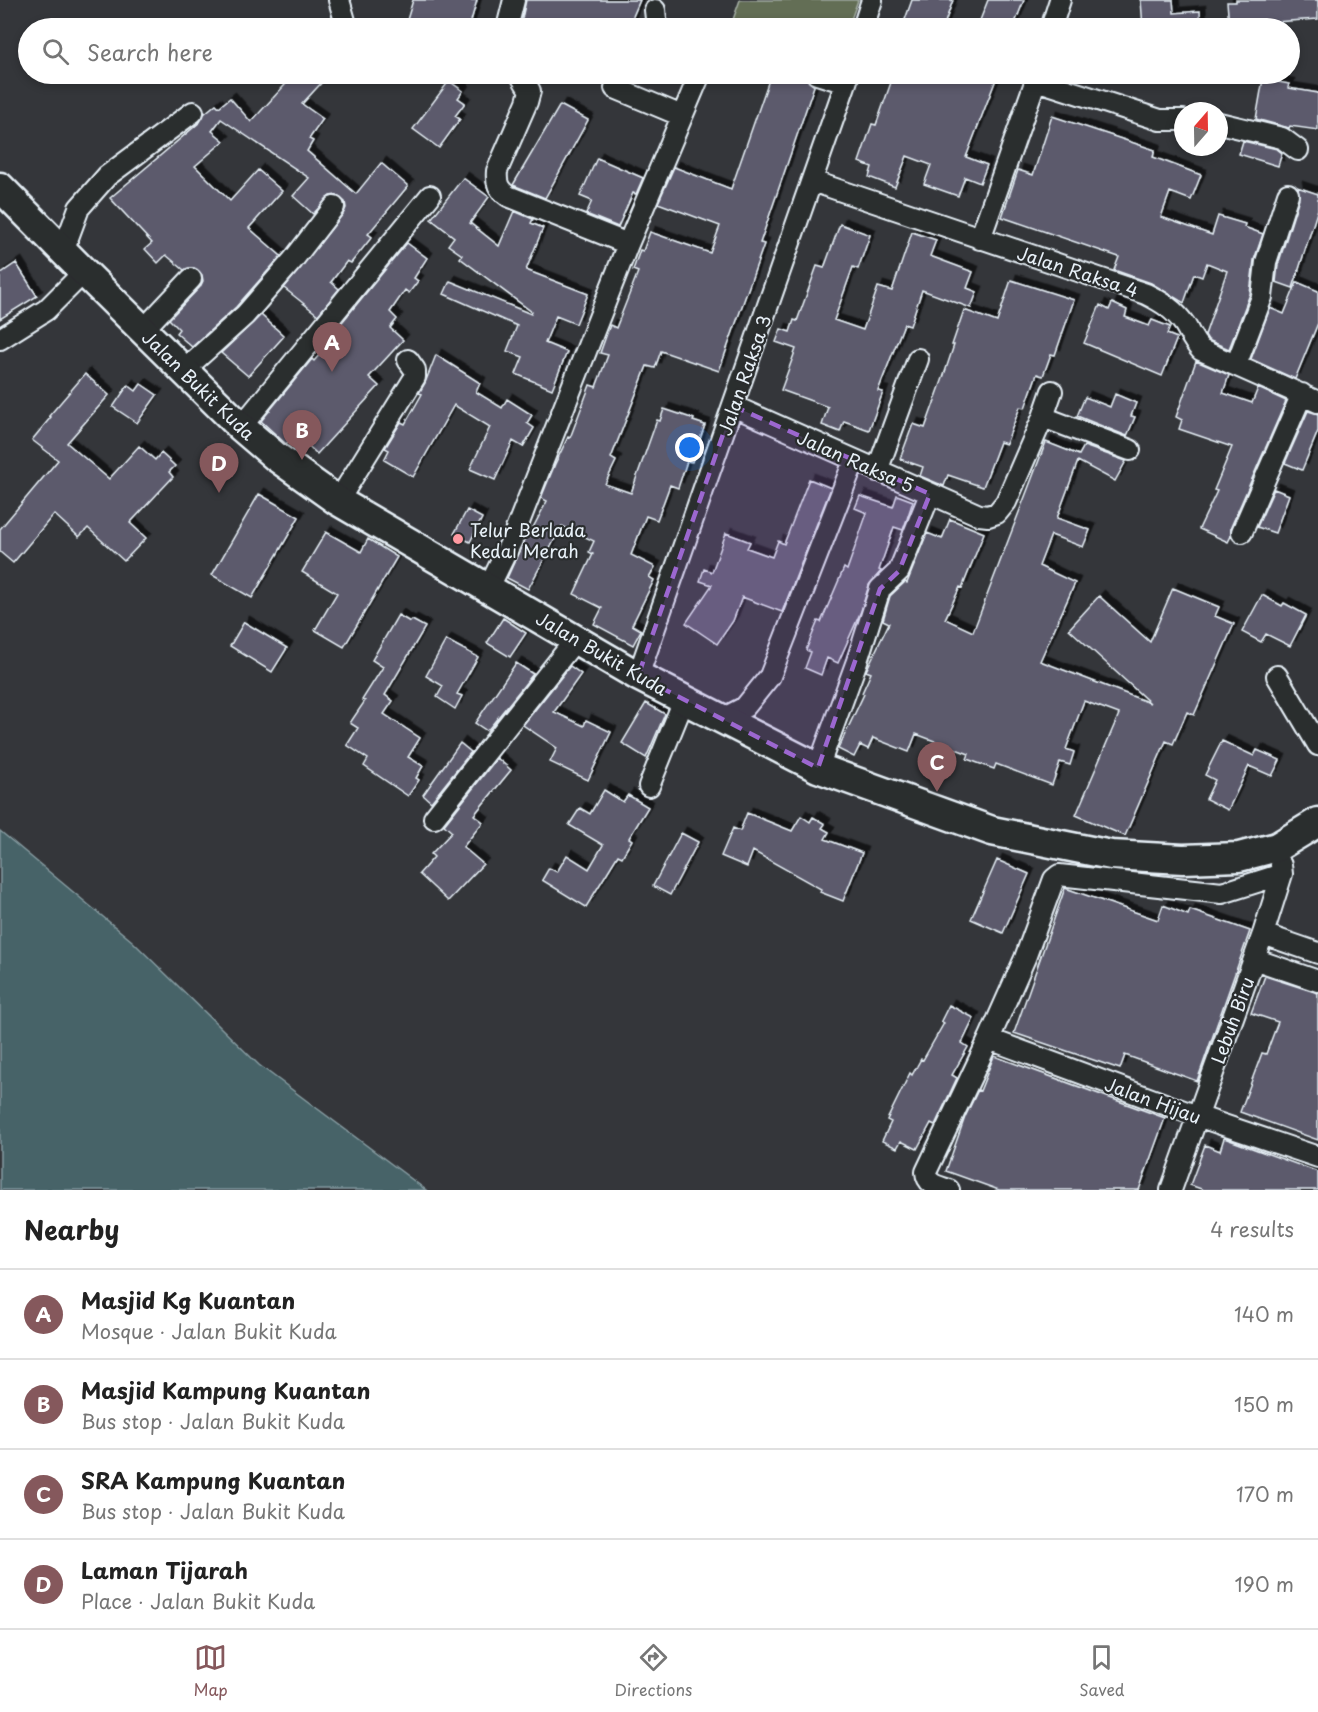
<!DOCTYPE html>
<html lang="en">
<head>
<meta charset="utf-8">
<style>
	body { margin:0; font-family:"Playpen Sans",sans-serif; background:#f6f6f6; color:#222 }
	.compass { position:absolute; left:1174px; top:102px; width:54px; height:54px; border-radius:50%; background:#fff; box-shadow:0 3px 9px #0003; rotate:20deg }
	.you { position:absolute; left:690px; top:448px; width:21px; height:21px; margin:-15px; border:4px solid #fff; border-radius:50%; background:#1a73e8; box-shadow:0 0 0 9px #1a73e833 }
	.badge { display:grid; place-items:center; width:39px; height:39px; border-radius:50%; background:#85585c; color:#fff; font-size:20px; font-weight:700 }
	.pin { position:absolute; translate:-50% -50px; filter:drop-shadow(0 2px 3px #0008) }
	.pin::after { content:''; position:absolute; top:32px; width:21px; height:18px; background:inherit; clip-path:polygon(0 0,100% 0,50% 100%) }
	.list { margin:0; padding:0; list-style:none }
	h2 { display:flex; justify-content:space-between; align-items:center; height:78px; margin:0; padding:0 24px; font-size:26px }
	h2 small { font-size:20px; font-weight:400; color:#767676 }
	.list li { display:grid; grid-template-columns:39px 1fr auto; gap:18px; align-items:center; box-sizing:border-box; height:90px; padding:0 24px; border-top:2px solid #e0e0e0 }
	.list b { display:block; font-size:22px; white-space:nowrap }
	.list p { margin:0; font-size:20px; white-space:nowrap; color:#767676 }
	.list em { font-size:20px; font-style:normal; color:#767676 }
	.icon { flex:none; width:33px; height:33px; fill:none; stroke:currentColor; stroke-width:2; stroke-linecap:round; stroke-linejoin:round }
	.map { position:relative; flex:none; width:1318px; height:1190px; overflow:hidden }
	.search { position:absolute; background:#fff; box-shadow:0 3px 9px #0003; left:18px; right:18px; top:18px; height:66px; display:flex; align-items:center; gap:15px; box-sizing:border-box; padding:0 21px; border-radius:33px; color:#767676; font-size:22px }
	.sheet { height:438px; background:#fff }
	nav { display:flex; justify-content:space-around; align-items:center; box-sizing:border-box; height:84px; border-top:2px solid #e0e0e0; background:#fff; font-size:16px; color:#767676 }
	nav a { display:grid; justify-items:center; gap:3px }
	nav .on { color:#85585c }
	.map>svg:first-child { display:block }
	.green { fill:#636e55; stroke:#a6b0a6; stroke-width:1.5 }
	.water { fill:#466468; stroke:#879ca2; stroke-width:1.5 }
	.building { fill:#5b5a6c; stroke:#e8f1f8; stroke-width:1.5; filter:url(#shadow) }
	.lines { fill:none; stroke-linecap:round; stroke-linejoin:round }
	.street-casing { stroke:#e8f1f8; stroke-width:24 }
	.secondary-casing { stroke:#e8f1f8; stroke-width:33 }
	.street { stroke:#2a2d2e; stroke-width:20 }
	.secondary { stroke:#2a2d2e; stroke-width:28 }
	.marked { fill:#9c67d0; fill-opacity:0.2; stroke:#9c67d0; stroke-width:4.5; stroke-dasharray:12 8; stroke-linejoin:round }
	.poi-dot { fill:#ff9aa2; stroke:#2a2d2e; stroke-width:2 }
	.labels { text-anchor:middle; dominant-baseline:central; stroke-width:4.5; stroke-linejoin:round; paint-order:stroke }
	.street-label { font-size:18px; fill:#e8f1f8; stroke:#2a2d2e }
	.poi-label { font-size:18px; fill:#e8f1f8; stroke:#2a2d2e; text-anchor:start }
</style>
</head>
<body>
<div class="map">
<svg width="1318" height="1190" viewBox="0 0 1318 1190">
	<defs>
		<filter id="shadow"><feDropShadow dx="5.5" dy="-5.5" stdDeviation="0" flood-color="#0009"/></filter>
	</defs>
	<rect width="100%" height="100%" fill="#34363a"/>
	<filter id="ink" filterUnits="userSpaceOnUse"><feTurbulence type="fractalNoise" baseFrequency=".0167" numOctaves="2"/><feDisplacementMap in="SourceGraphic" scale="12" xChannelSelector="R" yChannelSelector="G"/><feConvolveMatrix kernelMatrix="1 2 1 2 8 2 1 2 1" color-interpolation-filters="sRGB"/></filter>
	<g filter="url(#ink)">
		<!-- green -->
		<path class="green" d="M740,0h118l-10,28h-118z"/>
		<!-- water -->
		<path class="water" d="M0,831l132,110 127,124 167,125h-426z"/>
		<!-- building -->
		<path class="building" d="M413,0h64l-8,28h-32l-30,-8z
			M526,0h114l-12,28h-108z
			M912,0h41l-10,28h-41z
			M988,0h36l-11,28h-36z
			M1141,0h32l1,13 26,-2 1,17h-58z
			M1236,0h82v19l-89,6 -2,-23h9z
			M295,74h21l8,6 -22,24 21,15 -14,20 4,2 -6,10 49,43 25,-31 27,23 -40,48 4,3 -21,26 -4,-2 -16,21 8,7 -21,26 -34,-27 59,-74 3,-6 -1,-6 -9,-7 -6,1 -17,18 -20,-18 16,-18 -88,-59 -9,12 12,10 -29,25 35,35 28,-31 24,21 -33,37 32,28 -45,51 -44,40 -16,-14 3,-4 -10,-10 31,-32 3,-6 -1,-6 -8,-7 -10,2 -18,-15 -8,8 -13,-14 7,-6 -42,-45 90,-76 4,-8 12,-10 3,3 11,-9 21,24z
			M771,74h22l13,4 8,8 -54,157 4,1 -45,127 -58,-20 -6,17 -8,-2 -36,92 5,3 -11,23 26,9 26,-73 3,1 4,-12 30,10 -1,2 12,4 -13,37 -5,-1 -9,27 -8,-3 -13,35 -11,-4 -15,39 24,12 -6,10 5,3 -22,45 9,5 -8,15 -39,-21 8,-16 -28,-14 19,-40 -4,-2 5,-11 -32,-15 -34,63 -21,-11 19,-42 2,1 19,-36 -6,-3 14,-34 13,-27 2,1 20,-53 6,2 12,-32 -8,-2 10,-28 6,3 22,-56 -5,-2 7,-20 3,1 7,-19 60,21 10,-27 -62,-23 16,-36 57,22z
			M894,74h104l-32,83 21,8 -7,18 -15,-6 -7,19 -34,-12 7,-19 -24,-9 -12,31 -26,-10 3,-10 -13,-5 13,-38 4,1z
			M1263,79l26,5 -1,4 30,5v37l-28,-4 -1,2 -33,-9z
			M449,81l14,10 -5,7 7,5 -10,13 5,3 -21,29 -26,-19z
			M560,105l28,15 -43,78 -32,-13z
			M1052,116l103,34 -2,7 48,18 -10,25 -21,-8 -9,25 51,18 6,-19 27,8 -1,3 19,7 -9,26 -4,34 -21,55 -21,-9 -3,-5 22,-64 -20,-8 -5,14 -8,-3 -10,29 -33,-20 -37,-13 5,-13 -117,-40 16,-47 15,5z
			M1243,141l34,8 5,4 -4,13 -39,-12z
			M597,158l46,20 -7,16 -3,-1 -15,34 -32,-13 6,-13 -12,-5z
			M463,178l26,19 -19,26 29,23 15,-35 19,8 -2,4 12,5 -17,42 62,24 -12,30 -20,-8 -11,27 22,9 -15,37 -36,-15 7,-17 -16,-6 10,-25 -73,-32 6,-13 81,33 1,-2 -72,-54 2,-3 -14,-10 6,-8 -23,-18z
			M1297,187l21,7v15l-25,79 -17,-6 2,-17 21,-67z
			M840,224l30,11 -12,34 -5,-2 -19,53 29,10 15,-43 14,4 20,-59 24,8 -6,16 43,16 -6,16 10,4 -6,16 -49,-18 -12,36 -6,-2 -26,67 5,1 -14,38 -25,-9 -4,11 -18,-7 6,-18 -47,-17 15,-41 -20,-7 5,-13 9,3 4,-12 3,1 20,-55 7,2z
			M407,243l20,15 -13,20 4,3 -9,12 -4,-3 -15,22 7,7 -7,9 13,12 -34,37 10,9 -62,68 -21,-20 -10,10 -25,-23 51,-62 2,2 18,-20 -3,-3z
			M16,263l21,33 -37,23v-45z
			M1011,280l63,20 -19,55 -4,-1 -8,22 -6,-2 -12,34 -5,-1 -14,37 -6,-2 -17,45 -35,-12 -4,11 -24,-10 3,-9 -23,-8 13,-35 12,4 18,-50 11,-33h-2l12,-35 33,12z
			M1297,282l21,9v32l-23,56 -44,-20 19,-51 14,6z
			M1112,303l15,7 -2,7 24,9 3,-6 18,7 -3,7 10,4 -15,38 -78,-33 16,-38 9,5z
			M261,315l23,21 -36,40 -27,-23z
			M436,355l44,28 -4,9 26,16 5,-9 25,16 -5,8 7,5 -11,19 -10,-6 -18,39 -25,-11 20,-42 -36,-22 -41,72 -29,-17 5,-10 -4,-2 16,-26 4,2 17,-30 -3,-1 6,-10z
			M1196,361l33,14 -6,18 29,10 6,-15 28,13 -55,126v9l-3,6 -29,-13 18,-38 -3,-1 18,-43 -53,-18 3,-9 -6,-3z
			M85,374l24,21 -42,48 42,36 30,-33 16,14 6,-7 14,13 -6,6 4,5 -43,46 16,15 -22,23 -36,-33 -9,9 -25,-23 -41,49 -13,-11v-23l58,-69 -26,-20 19,-23 -2,-1z
			M141,384l16,11 -20,28 -24,-16 15,-22 8,6z
			M1115,394l21,9 -5,13 4,1 -8,19 -50,-20 8,-19 25,10z
			M1308,411l10,3v17l-16,39 -17,-7z
			M1046,442l33,13 5,-9 42,15 -11,20 -37,-20 -21,57 33,12 -7,17 -32,-12 -12,31 36,17 -35,78 110,42 -81,-74 30,-33 51,46 23,-54 46,19 -4,9 19,8 -40,91 -7,-3 -14,32 -7,-3 -41,95 -49,-21 43,-101 -35,-13 -18,48 8,3 -4,13 -10,-3 -8,23 -56,-21 -2,5 -27,-10 2,-5 -53,-20 -7,18 -36,-14 -5,11 -8,-4 -6,12 -16,-8 26,-55 -2,-1 9,-20 -5,-2 23,-48 -6,-3 7,-24 15,-14 2,1 20,-50 15,6 8,-20 34,14 -22,55 -2,-1 -15,32 28,13z
			M809,479l22,9 -49,124 -40,-15 -9,24 -16,23 -31,-21 26,-38 -12,-4 4,-12 8,3 14,-39 24,9 -3,6 25,9 6,-16 6,3z
			M1274,489l15,6 -14,38 -18,-6z
			M259,494l40,23 -47,81 -40,-23z
			M897,495l16,6 -6,18 -4,11 -9,-3 -15,43 2,1 -12,14 -8,26 -23,52 -11,-5 -6,17 -16,-7 6,-16 -5,-2 12,-29 3,1 23,-54 3,2 20,-57 -12,-5 5,-12 33,11z
			M467,510l15,8 -12,24 -16,-8z
			M326,532l35,20 7,-13 29,18 -53,90 -29,-17 22,-37 -35,-21z
			M1262,595l20,11 2,-3 22,12 -16,31 -24,-12 -5,8 -19,-10z
			M398,615l12,7 2,-2 13,7 -40,68 8,6 -9,13 36,24 -12,19 15,9 -7,12 3,2 -11,16 -44,-30 4,-7 -21,-14 11,-17 -8,-5 15,-22 -3,-1 21,-33 -11,-7z
			M503,618l23,15 -16,24 -23,-14z
			M244,622l43,26 -15,24 -42,-26z
			M446,640l32,17 -21,37 5,2 -7,13 -18,-12 6,-11 -17,-10z
			M516,663l17,11 -46,57 -12,-8z
			M570,666l11,8 -27,38 30,14 2,-6 25,12 -23,48 -38,-18 7,-14 -34,-23z
			M646,703l19,11 -19,44 -24,-15z
			M1222,741l32,15 3,-6 23,10 -8,16 -23,-10 -21,44 -22,-11 9,-19 -10,-5z
			M460,743l11,9 -40,50 -8,-7z
			M497,758l14,12 -37,45 9,7 -20,25 20,17 -35,37 -29,-27 15,-17 -3,-3 21,-22 -8,-7z
			M604,790l19,12 5,-7 20,12 -19,31 3,2 -10,17 -4,-2 -32,52 -44,-27 7,-12 8,4 10,-17 22,14 14,-24 -34,-20 11,-17 10,6z
			M747,813l45,18 9,-15 9,6 3,-5 12,7 -3,4 7,4 -4,7 37,14 -19,48 -23,-9 1,-3 -68,-38 -6,16 -26,-11 12,-28 7,3z
			M681,833l17,9 -28,53 -17,-9z
			M997,860l32,14 -26,59 -32,-14z
			M1065,888l93,32 5,-15 25,10 2,-5 60,21 -53,150 -72,-26 -5,14 -106,-36z
			M1265,976l53,17v147l-78,-28 22,-59 4,1 12,-32 -27,-9z
			M949,1005l25,13 -12,25 6,4 -16,28 5,3 -22,47 -4,-2 -14,26 -16,-8 -4,7 -15,-7 9,-19 -4,-2 23,-47 2,2 9,-16 2,1 21,-37 -3,-2z
			M994,1056l171,62 -26,72h-140l-53,-19 19,-54 13,-27 2,1z
			M1224,1138l94,34v18h-114l-14,-5 15,-40 15,6z"/>
		<g class="lines">
			<!-- street casing -->
			<g class="street-casing">
				<path id="street" d="M339,0l8,28
					M655,10l2,18
					M507,28l7,-28
					M863,28l9,-28
					M1051,28l9,-28
					M520,74l10,17 -3,11 -30,69c-1,12 1,18 11,25l120,48
					M817,74l29,9
					M1036,80l124,40h23
					M615,88l67,28
					M1219,123l63,15 16,12
					M812,181l334,113c16,8 29,16 39,31 6,10 7,15 16,25l117,52
					M980,239l58,-165
					M63,251l16,-43 28,-32 86,-64
					M143,330l48,-51
					M0,339l46,-29 38,-38
					M1236,365l26,-68 4,-35 22,-68
					M184,370l61,-55 48,-55 41,-53
					M733,406l246,109 9,1 9,-3 9,-11 37,-85 9,-26
					M1043,417l87,33
					M241,427l189,-231
					M877,471l41,-112
					M338,501l77,-124v-7l-7,-10
					M1242,532l60,-138
					M489,587l23,-47 116,-296 72,-170
					M638,676l211,-602
					M1277,676l41,69
					M722,719l23,-12 25,-31 84,-215
					M818,768l39,-107 23,-72 19,-18 31,-77
					M649,786l35,-86
					M434,818l142,-179
					M1263,934l55,19
					M1254,959l64,22
					M989,1039l208,77 121,41
					M949,1190c-11,-4 -22,-5 -23,-18l63,-133 36,-81 29,-79 5,-4 163,18 60,-19
					M1171,1190l92,-256 19,-60 -1,-9"/>
			</g>
			<!-- secondary casing -->
			<g class="secondary-casing">
				<path id="secondary" d="M0,187l84,85 157,155 34,29 63,45 300,175 180,92 174,63 119,24 72,4 56,-2 38,-10 41,-25"/>
			</g>
			<!-- street -->
			<use href="#street" class="street"/>
			<!-- secondary -->
			<use href="#secondary" class="secondary"/>
		</g>
	</g>
	<!-- marked area -->
	<path class="marked" d="M733,406l197,88 -31,77 -19,18 -62,179 -180,-92z"/>
	<!-- markers -->
	<circle class="poi-dot" cx="458" cy="539" r="6"/>
	<g class="labels">
		<!-- street labels -->
		<g class="street-label">
			<text transform="translate(1078 271) rotate(18)">Jalan Raksa 4</text>
			<text transform="translate(744 375) rotate(-71)">Jalan Raksa 3</text>
			<text transform="translate(199 385) rotate(44)">Jalan Bukit Kuda</text>
			<text transform="translate(856 461) rotate(24)">Jalan Raksa 5</text>
			<text transform="translate(602 653) rotate(30)">Jalan Bukit Kuda</text>
			<text transform="translate(1232 1020) rotate(-70)">Lebuh Biru</text>
			<text transform="translate(1153 1100) rotate(20)">Jalan Hijau</text>
		</g>
		<!-- poi labels -->
		<g class="poi-label">
			<text x="470" y="529">Telur Berlada<tspan x="470" dy="21">Kedai Merah</tspan></text>
		</g>
	</g>
</svg>
<svg class="compass" viewBox="-18 -18 36 36"><path d="M0-13l5 13h-10z" fill="#e53935"/><path d="M0 13l5-13h-10z" fill="#767676"/></svg>
<div class="you"></div>
<div class="pin badge" style="left:332px;top:372px">A</div>
<div class="pin badge" style="left:302px;top:460px">B</div>
<div class="pin badge" style="left:937px;top:792px">C</div>
<div class="pin badge" style="left:219px;top:493px">D</div>
<div class="search"><svg class="icon" aria-label="search" viewBox="0 0 24 24"><circle cx="10" cy="10" r="6"/><path d="M15 15l6 6"/></svg>Search here</div>
</div>
<section class="sheet">
<h2>Nearby<small>4 results</small></h2>
<ul class="list">
<li><span class="badge">A</span><div><b>Masjid Kg Kuantan</b><p>Mosque · Jalan Bukit Kuda</p></div><em>140 m</em></li>
<li><span class="badge">B</span><div><b>Masjid Kampung Kuantan</b><p>Bus stop · Jalan Bukit Kuda</p></div><em>150 m</em></li>
<li><span class="badge">C</span><div><b>SRA Kampung Kuantan</b><p>Bus stop · Jalan Bukit Kuda</p></div><em>170 m</em></li>
<li><span class="badge">D</span><div><b>Laman Tijarah</b><p>Place · Jalan Bukit Kuda</p></div><em>190 m</em></li>
</ul>
</section>
<nav>
<a class="on"><svg class="icon" aria-label="map" viewBox="0 0 24 24"><path d="M3 6l6-2 6 2 6-2v14l-6 2-6-2-6 2zM9 4v14M15 6v14"/></svg>Map</a>
<a><svg class="icon" aria-label="directions" viewBox="0 0 24 24"><path d="M12 3l9 9-9 9-9-9zM9 14v-3h6M13 9l2 2-2 2"/></svg>Directions</a>
<a><svg class="icon" aria-label="saved" viewBox="0 0 24 24"><path d="M7 4h10v16l-5-4-5 4z"/></svg>Saved</a>
</nav>
</body>
</html>
